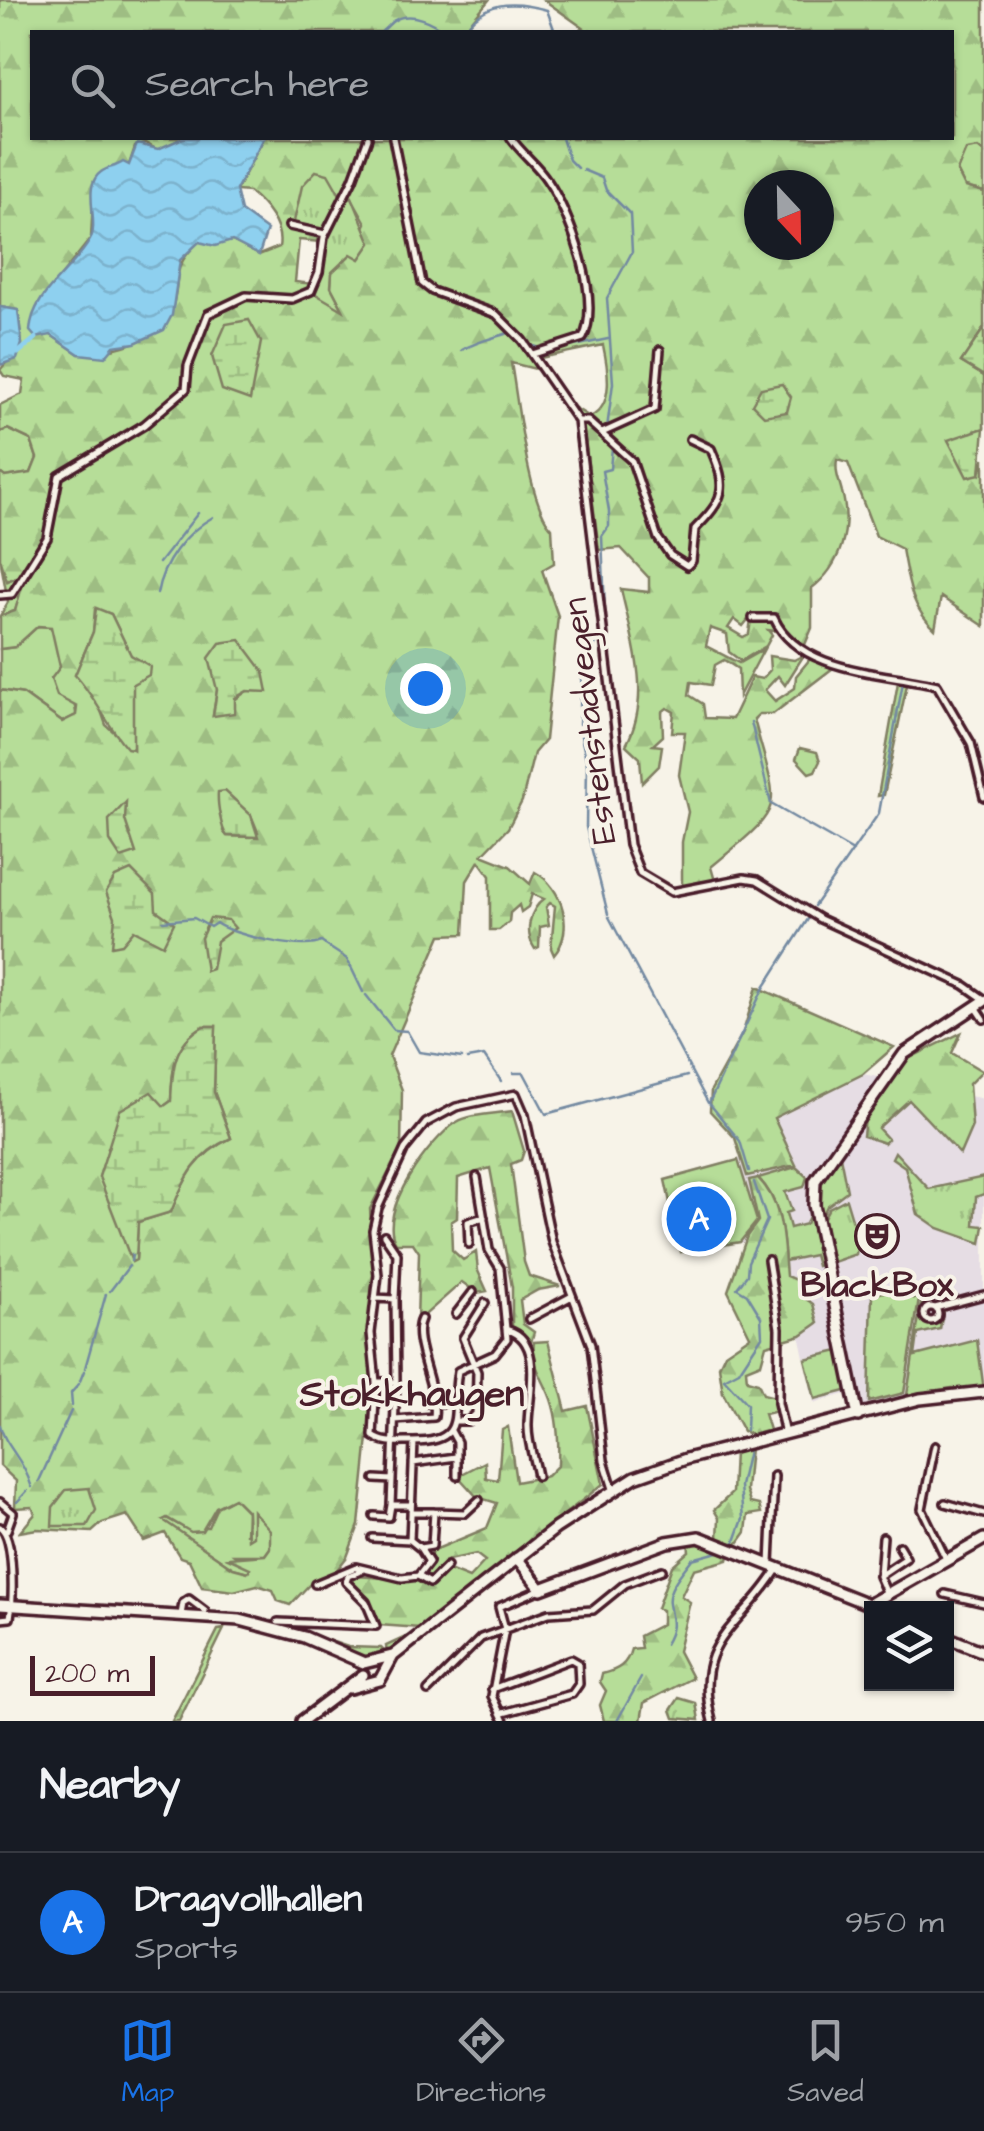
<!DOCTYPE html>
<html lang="en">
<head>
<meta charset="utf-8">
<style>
	body { margin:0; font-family:"Architects Daughter",sans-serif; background:#242831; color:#f1f3f6 }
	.controls { position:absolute; right:30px; bottom:30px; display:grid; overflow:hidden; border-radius:0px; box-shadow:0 2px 8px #0004 }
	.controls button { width:90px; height:90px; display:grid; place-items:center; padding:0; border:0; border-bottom:2px solid #363941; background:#171b24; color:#f1f3f6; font:50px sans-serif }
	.compass { position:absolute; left:744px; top:170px; width:90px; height:90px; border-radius:50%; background:#171b24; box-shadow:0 2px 8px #0004; rotate:158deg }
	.scale { position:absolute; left:30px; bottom:25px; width:125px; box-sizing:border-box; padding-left:10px; border:5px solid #4a1f2b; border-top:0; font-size:28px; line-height:35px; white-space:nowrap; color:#4a1f2b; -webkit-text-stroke:8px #f7f3e8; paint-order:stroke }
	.you { position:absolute; left:425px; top:688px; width:35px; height:35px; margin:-25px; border:8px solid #fff; border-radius:50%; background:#1a73e8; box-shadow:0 0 0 15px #1a73e833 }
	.badge { display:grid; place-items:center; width:65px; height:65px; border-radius:50%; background:#1a73e8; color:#fff; font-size:32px; font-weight:700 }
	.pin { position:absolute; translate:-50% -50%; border:5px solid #fff; box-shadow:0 2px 10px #0006 }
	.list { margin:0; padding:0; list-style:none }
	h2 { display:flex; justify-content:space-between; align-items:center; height:130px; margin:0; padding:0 40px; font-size:42px }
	h2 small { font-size:32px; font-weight:400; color:#9ea1a6 }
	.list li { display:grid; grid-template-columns:65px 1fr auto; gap:30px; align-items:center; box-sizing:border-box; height:140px; padding:0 40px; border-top:2px solid #363941 }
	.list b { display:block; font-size:38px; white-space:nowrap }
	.list p { margin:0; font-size:32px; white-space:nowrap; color:#9ea1a6 }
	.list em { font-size:32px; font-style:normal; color:#9ea1a6 }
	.icon { flex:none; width:55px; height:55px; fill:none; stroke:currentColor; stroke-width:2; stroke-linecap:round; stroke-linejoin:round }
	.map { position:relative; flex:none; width:984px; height:1721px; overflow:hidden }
	.search { position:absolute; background:#171b24; box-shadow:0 2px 8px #0004; left:30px; right:30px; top:30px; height:110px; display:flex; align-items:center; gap:25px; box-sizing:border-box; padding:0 35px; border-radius:0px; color:#9ea1a6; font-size:38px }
	.sheet { height:270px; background:#171b24 }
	nav { display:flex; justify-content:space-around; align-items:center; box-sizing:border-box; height:140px; border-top:2px solid #363941; background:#171b24; font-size:28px; color:#9ea1a6 }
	nav a { display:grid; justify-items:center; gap:5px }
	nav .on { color:#1a73e8 }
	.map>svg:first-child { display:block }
	.built { fill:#e6dde4 }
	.grass { fill:#b6dd98; stroke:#807e62; stroke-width:2.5 }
	.forest { fill:url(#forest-firs); stroke:#807e62; stroke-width:2.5; fill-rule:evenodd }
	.wetland { fill:url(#wetland-marsh); stroke:#807e62; stroke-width:2.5 }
	.park { fill:url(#park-tufts); stroke:#807e62; stroke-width:2.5 }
	.water { fill:url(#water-waves); stroke:#7389a1; stroke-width:2.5 }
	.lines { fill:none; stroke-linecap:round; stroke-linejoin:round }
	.stream { stroke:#7389a1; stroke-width:2.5 }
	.canal { stroke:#8ed0ef; stroke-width:5 }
	.street-casing { stroke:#4a1f2b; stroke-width:12 }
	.secondary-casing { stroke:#4a1f2b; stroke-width:16 }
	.street { stroke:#f7f3e8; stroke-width:5 }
	.secondary { stroke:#f7f3e8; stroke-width:9 }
	.labels { text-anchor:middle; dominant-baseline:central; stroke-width:8; stroke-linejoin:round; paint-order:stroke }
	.street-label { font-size:35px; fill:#4a1f2b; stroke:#f7f3e8 }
	.poi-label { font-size:35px; font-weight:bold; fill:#4a1f2b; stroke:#f7f3e8 }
	.neighbourhood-label { font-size:38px; font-weight:bold; fill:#4a1f2b; stroke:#f7f3e8 }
</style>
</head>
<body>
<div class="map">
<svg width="984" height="1721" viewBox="0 0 984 1721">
	<defs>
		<pattern id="forest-firs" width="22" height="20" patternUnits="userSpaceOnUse" patternTransform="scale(2.5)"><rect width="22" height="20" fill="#b6dd98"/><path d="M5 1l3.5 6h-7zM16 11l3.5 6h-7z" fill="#9ebd83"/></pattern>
		<pattern id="wetland-marsh" width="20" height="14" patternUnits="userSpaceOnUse" patternTransform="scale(2.5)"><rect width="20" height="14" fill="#b6dd98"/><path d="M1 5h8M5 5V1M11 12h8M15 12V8" fill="none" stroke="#9ebd83"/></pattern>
		<pattern id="park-tufts" width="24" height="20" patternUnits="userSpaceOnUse" patternTransform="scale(2.5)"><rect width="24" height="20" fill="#b6dd98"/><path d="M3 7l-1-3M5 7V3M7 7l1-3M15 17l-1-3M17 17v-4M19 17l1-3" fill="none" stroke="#9ebd83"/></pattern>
		<pattern id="water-waves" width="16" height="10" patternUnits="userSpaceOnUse" patternTransform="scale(2.5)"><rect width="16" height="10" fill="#8ed0ef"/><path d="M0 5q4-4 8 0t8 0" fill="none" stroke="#7cb2cd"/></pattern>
	</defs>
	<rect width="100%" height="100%" fill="#f7f3e8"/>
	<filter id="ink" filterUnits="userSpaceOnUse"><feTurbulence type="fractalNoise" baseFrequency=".01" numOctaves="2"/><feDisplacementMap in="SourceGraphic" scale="20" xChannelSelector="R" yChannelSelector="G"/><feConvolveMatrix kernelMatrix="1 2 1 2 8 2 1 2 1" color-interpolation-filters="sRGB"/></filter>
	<g filter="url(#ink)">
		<!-- built -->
		<path class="built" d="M863,1074l121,25v293l-126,24 -5,-24 -39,11 -36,-166 -98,16 -16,-74 77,-21 7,18 48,-11 -22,-47z"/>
		<!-- grass -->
		<path class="grass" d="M978,148l6,5v39l-19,-5 -8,-16 8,-21z
			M8,429l23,11 6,18 -6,15 -26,4 -5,-4v-41z
			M0,558l8,23 10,-5 6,7 -9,28 -15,5 8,-14z
			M38,626l13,1c5,11 26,81 25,88l-14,7 -39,-28 -23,-4v-41l15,-2z
			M835,1153l5,3 7,35 -20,15 -6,12 -4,-36z
			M738,1160l19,61 -17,21 -59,10 -16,-72z
			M796,1167l11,10 -3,10 -19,5 7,19 -6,2 4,15 16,-4 3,-8 12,49 -4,1 -3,-11 -29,6c-3,-31 -4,-60 -27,-83z
			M926,1302l-5,13 7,8 22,-18 -7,7 -3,17 -22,5 -3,22 62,-16 7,50 -32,-2 -45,7 14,-92z
			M843,1350l10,39 -38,10 -10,-40z
			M234,1498l13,13 -1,24 7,-25 18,20 -1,18 -5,7h-31l17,13 -3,4 -15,-4 -71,-47 4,-3 17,9h25l9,-20z
			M574,1511l-172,136c-32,17 -56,9 -87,-11l33,11 33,1 6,6 -1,-8 35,-16z"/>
		<!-- forest -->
		<path class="forest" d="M0,0h489l-27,32h-430v106h151l-25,12 -13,-7 -10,4 -6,18 -20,4 -15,12 -3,57 -53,67 13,30 28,19c30,-3 86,-12 94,-48 8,-34 -2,-37 26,-65h33l27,14 20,-8c4,-21 -14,-42 -30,-55l-13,-1 28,-53h688v-106h-363l-45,-32h440v153l-6,-5 -12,2 -9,21 8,16 19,5v136l-23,34 23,14v52l-35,13 31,33 4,-16v168l-43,-29 -6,32c-25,-22 -27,-49 -33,-80l-26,-13 -28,-73 -11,-3c-2,13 2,20 5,32 10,36 -1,74 -30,96v40l-8,19 -33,-33 -20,2 -8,10 -9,-7 -6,9 15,9 6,-3 2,-15h23l2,12 -8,-1 4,5 -6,11 -25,15 -12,-9 -2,-18 -17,-6 -4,18 33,17 25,-14 -25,47 -1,-27 -14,-9 -9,5 -4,20 -20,-3 -2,13 14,9 2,14 27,1 20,-42 10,2 8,-9 -1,-14 25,4 10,-5 -19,30 -7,-9 -13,14 10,11 20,-13 1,-12 14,-17 23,9 -60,46h-14l-5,5c24,93 36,83 -43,148l4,14 -33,7v-46l6,-30 -9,-37 6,-43h-13l2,-20 -7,-4 -5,4 1,24 -10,9 9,1 -3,20 -17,17 -2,-25 -14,-13c27,-49 6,-105 -5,-156l28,3v-14l-28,-30 -22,2 -16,-124 -43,-56 -29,-7c7,38 17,142 41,165l2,35 -12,7 16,46 -13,124 -11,13 -12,48 -14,27 -26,27 28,11 20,18 5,-12c28,15 40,59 19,83l-3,-7 4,-42 -5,-3 -4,4 3,18 -9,2 -1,20 -4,2c-11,-16 -6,-39 9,-50l-12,-5 -4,13 -7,5 -2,-7 -9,8 -1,9 -10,8h-9v-54l-11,-15 -12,20 -3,53 -23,1 -52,121 13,34 -1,58 -31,61 4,56 -6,62 5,62 -14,136 -12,32 -15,19 -22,8 -20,21 -12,-4 -5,-11 -16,-5 -23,6 -32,-4 -13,-27 -9,-3 -15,-24 -21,8 -17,-26 -25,8 -10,9 -55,-3 -17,3 15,-18 -3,-7 -17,1 1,-27 -16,-15v-776l23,4 39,28 14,-7 1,-8 -20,-11 -6,-17 9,-12 -9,-40 -13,-1 -23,21 -15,2v-33l15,-5 8,-28 -5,-7 -11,5 -7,-23v-85l5,4 26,-4 6,-15 -6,-18 -23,-11 -8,3v-27l22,-11 2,-14 -20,-4 -4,-6 22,-26 -4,-34 -18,-3zM759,185h60v60h-60zM352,198l14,25 -15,31 -19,18 -1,15 11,21 -27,-15 12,-56zM299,240l22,2 -8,42 -18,-2zM603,345c5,23 12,61 -13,72l-18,-11 -32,-48zM95,609l16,5 20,42 2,93 -27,-24 -9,-26 -22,-24 18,-43zM264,672l-17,19 -34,24 4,-25zM251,815l7,17 -7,5 -24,-1 -4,-5 1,-9zM203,1026h13l-2,66 17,46c-34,16 -46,39 -60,74l-33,10 -2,37 -37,-82 10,-30 62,-46c1,-32 3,-58 32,-75zM234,1498l13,13 1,28 5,-3v-25l17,19v18l-5,7 -37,3 22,10 -2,4 -15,-4 -70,-48 4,-2 24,14 11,-1 14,-24z
			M898,682l9,2 -23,111 -6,1z
			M800,748l17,4 3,9 -5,10 -6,2 -13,-14z
			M757,987l137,60 -31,27 -89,44 22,47 -49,11 -12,-38 -25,-27 1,-21 32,-58z
			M961,1033l-9,20 30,18 -13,13 3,42 -12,28 -51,-54 -31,28 10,11 -4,4 -21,-7 2,-18 41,-58z
			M512,1111l12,40 -3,9 -10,4 13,98 5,14 31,10 -22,4 -18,10 3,24 11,8 -5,17 -17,-23v-39l-22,-119 -32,10 -1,40 -6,4 1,28 11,10 13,-8 2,19 9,20 -10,2 -15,-11 -45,40 2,-70 -6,-9h-17c-20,-31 34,-104 61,-121 13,-8 39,-8 55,-11z
			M758,1178c26,26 25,63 28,98l19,8 -3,12 11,8 5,19 -17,12 -35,10 -5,18 -15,6 1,11 11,3 5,11 12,3 2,14 -13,3 5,16 -17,5 -9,-4 -20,-38 -4,-27 6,-13 25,-17 -22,-45 19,-55 11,-15 -9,-41z
			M894,1289l8,7 17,3 -15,94 -35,9 3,-107z
			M548,1341l18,70 21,-5 16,78 -183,144 -41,-3 -7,-17 -22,-24 5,-8 60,4 14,7 20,-17 20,8 16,-17 -9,-7 -28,6 -17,20 -7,-2 8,-27 55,-23 10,-25 -20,-6 -19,-21 27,-14 1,16 12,2 4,-50 6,-3 8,55 31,-6 11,-11c1,-23 0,-50 -9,-71 -7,-17 -18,-31 -15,-52z
			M750,1448l-4,42 4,13 9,2 2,8 -13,2 -2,17 -10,14 -18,-7 1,-21 -5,-8 18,-17 2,-41z
			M704,1542l26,9 -2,9 -34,9 -13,27 9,6 -12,49 14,27 -48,25 -3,18h-37l-4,-16 6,-14 -6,-9 2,-8c16,-4 25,-9 29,-25l10,-1 -2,-12 23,-12v-14l-5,-2 15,-42 17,-15 -1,-8z
			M224,1629l-45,92h-7l46,-91z"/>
		<!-- wetland -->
		<path class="wetland" d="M249,320l12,22 -11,58 -28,-10 -10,-34 14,-32z
			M984,328v48l-23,-14z
			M782,384l9,13 -4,15 -23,4 -12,-12 9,-16z
			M984,428l-4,46 -13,3 -19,-37z
			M96,608l15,6 20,41 19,11 -1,9 -16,9v65l-6,-1c-21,-24 -31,-50 -52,-73l18,-43z
			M240,640l24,32 4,20 -21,-1 -12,7v15l-22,3 4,-26 -8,-32 11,-15z
			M225,791l26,24 7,22 -31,-1c-6,-7 -10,-33 -9,-44z
			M126,802l-1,18 11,33 -15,5 -11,-17 -1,-21z
			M131,870l24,24 1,16 18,13 -11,22 -29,-15 -12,14 -10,2 3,-29 -9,-25 9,-15z
			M210,918l18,2 7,8 -18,13 -5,28 -6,2 -5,-33z
			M204,1026h12l-2,66 17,46c-35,16 -46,39 -60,74l-33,10 -2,38 -4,2 -33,-85 21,-67 31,-18 13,14 7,-5c1,-31 2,-58 33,-75z"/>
		<!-- park -->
		<path class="park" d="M316,171l12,3 15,26 9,-3 19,46 -11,16 -9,-5 -19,18 -1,15 12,23 -29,-17 13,-56 -34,-11 9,-40z
			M895,1152l34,37 55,-12v17l-8,3 -2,28 10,1 -3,17 -43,-15 -20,-14 -13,-47 -13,-9z
			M846,1199l12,40 -2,15 -23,8 -10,-43 6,-11z
			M89,1488l7,22 -9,16h-35l1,-19 13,-17z
			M679,1698l17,5 3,17 -25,-2 -3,-8z"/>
		<!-- water -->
		<path class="water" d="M183,138h81l-28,52 5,21 26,19 -8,25 -27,-14 -17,5 -16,-4 -19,18 -8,55 -8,15 -29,13 -21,3 -9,11 -26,-3 -28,-19 -15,3 -6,-7c2,-38 43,-60 60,-91 10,-18 -9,-54 11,-68 6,-5 15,-5 22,-10l6,3 8,-21 21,5z
			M0,307l18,3 4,34 -5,15 -17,6z"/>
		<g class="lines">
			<!-- stream -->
			<path class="stream" d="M382,31c5,-3 8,-9 13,-11 15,-9 39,2 49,12
				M462,32c22,-31 49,-32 85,-22l8,22
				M562,138l7,22 8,8
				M583,170l19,8 4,12 24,24 2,38 -25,46 6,85 -6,45
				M528,344l13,5
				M462,350c16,-9 28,-11 46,-17l9,6
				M545,352l63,-13
				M159,563l39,-50
				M157,594c5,-31 29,-62 56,-77
				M605,611l-3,-75 7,-10v-15l-7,-40 8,-2 2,-22
				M751,722l20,82 82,47
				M579,724l3,-52 18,-38
				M580,731l7,33 -1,63 22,87
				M814,906l65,-93 24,-131
				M609,917l99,186
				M163,921l31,-3 16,9 6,-4c13,11 88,29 105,19l26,17 16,33
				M366,995l28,35 13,1 12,21 43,6
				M467,1059l17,-3 17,25
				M514,1073h10l22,41 141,-38
				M749,1171l-9,-30 -31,-38 53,-112 48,-75
				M131,1261l1,-6
				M110,1291l19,-25
				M85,1368l21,-74
				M80,1381l4,-10
				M72,1406l-1,-13 8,-9
				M0,1425c4,20 23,33 31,60
				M746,1430l1,-26 -23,-25 15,-8 23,-35 -1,-19 -14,-23 -10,-6 10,-13 1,-13 19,-42 -13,-38
				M39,1481l32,-70
				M31,1487h1
				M17,1502l10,-11
				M734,1544l9,-25 -3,-33 9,-40
				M665,1644c10,-16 7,-23 4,-40 -3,-15 15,-34 23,-45l30,-8
				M617,1721l24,-43"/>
			<!-- canal -->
			<path class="canal" d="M18,353l18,-15"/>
			<!-- street casing -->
			<g class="street-casing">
				<path id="street" d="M393,138l29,145 10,8 64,23 26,26 56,81 51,424 11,28 32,19 72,-14 13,2 63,39 144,66 20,14
					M511,138c10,15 26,26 36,42 23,33 55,120 36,158l-50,16
					M289,226l36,8
					M578,421h10l44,40 26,77 12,17 17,11 5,-5 3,-32c30,-30 33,-41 16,-80l-21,-10
					M602,433l53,-24 5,-59
					M0,595l12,-1 35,-56 12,-62 85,-51 42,-36 2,-23 20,-52 38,-18 46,3 19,-8 8,-19 5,-35 29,-58 15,-41
					M753,618h21c25,55 110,54 163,67l34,58 13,54
					M976,1007l8,12
					M477,1177l12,73 11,18 7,71 -12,15 -37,17c-8,42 12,72 -47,71 -13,0 -27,2 -38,-6l3,-54 -5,-49 7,-58 -5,-45 5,-22 27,-59 21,-26 30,-16 60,-13 9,21 27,127 39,103 13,115 10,32
					M384,1235l13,19 -2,45
					M469,1244l-1,-22 16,-5
					M768,1260l11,68 -1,75 7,31
					M375,1298l20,1 1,83
					M924 1314a7 7 0 1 1 14 0a7 7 0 1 1-14 0Z
					M935,1308l49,-13
					M456,1314l17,-22
					M529,1319l43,-23
					M508,1330c38,11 19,70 20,97 0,16 6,33 9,49
					M376,1382h20l-5,123
					M427,1403h29
					M395,1420l39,-3c4,-31 -24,-76 -13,-98
					M455,1421h13l8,-7 1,-42 -14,-34 22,-35
					M451,1431l6,11v34
					M935,1446l-13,63 25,52
					M413,1463l43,-6
					M375,1479l17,1
					M0,1502l13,11 -6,17
					M945,1503l39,11
					M434,1512l31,1 14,-13
					M374,1516l15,1 2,-12h20
					M0,1527c15,11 13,72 10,91l-10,1
					M372,1538l38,2 4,-98
					M410,1540l10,8 12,-2 2,-34h-23
					M770,1564l4,-88
					M880,1575l3,-38
					M418,1576l12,7 17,-17
					M315,1584l41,-17 46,11 16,-2 11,-14 -9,-14
					M887,1594l-8,-18 27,-18 -7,-12
					M945,1594l39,9
					M181,1615l2,-12 6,-4 16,12
					M278,1622l98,4 -10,-24 -20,-20 2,-6 13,-5
					M492,1689l79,-30 7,4 1,21 -7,10 -69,19
					M428,1691l53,-53 68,-25 44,-3 32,-26 37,-14
					M504,1721l-12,-25 13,-67 -6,-22 42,-18
					M712,1721c-21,-81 28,-92 65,-151"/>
			</g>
			<!-- secondary casing -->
			<g class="secondary-casing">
				<path id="secondary" d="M858,1416l-44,-211 1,-24 89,-127 80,-53
					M517,1558l24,31 126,-47 32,-5 179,71
					M0,1605l240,15 64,17 60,26 28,-7
					M868,1605l116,-66
					M946,1637l38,15
					M350,1688l30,-8 13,-24 163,-128 79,-51 51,-18 234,-60 64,-7
					M302,1721l61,-46"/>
			</g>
			<!-- street -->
			<use href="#street" class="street"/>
			<!-- secondary -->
			<use href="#secondary" class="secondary"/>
		</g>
	</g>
	<!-- icons -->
	<defs>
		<g id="theatre-ring" transform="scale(2.25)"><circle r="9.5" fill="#f7f3e8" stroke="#4a1f2b" stroke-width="1.5"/><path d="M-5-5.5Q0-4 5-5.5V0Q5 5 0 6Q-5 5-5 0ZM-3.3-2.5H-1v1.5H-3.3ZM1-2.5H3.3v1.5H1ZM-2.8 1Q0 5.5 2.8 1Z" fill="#4a1f2b"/></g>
	</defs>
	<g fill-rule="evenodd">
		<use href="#theatre-ring" x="877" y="1236"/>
	</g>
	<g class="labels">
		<!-- street labels -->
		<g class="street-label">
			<text transform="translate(590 721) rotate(-97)">Estenstadvegen</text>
		</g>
		<!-- poi labels -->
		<g class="poi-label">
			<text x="877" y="1285">BlackBox</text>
		</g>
		<!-- neighbourhood labels -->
		<g class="neighbourhood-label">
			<text x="412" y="1395">Stokkhaugen</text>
		</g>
	</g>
</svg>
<div class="controls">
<button><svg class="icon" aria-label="layers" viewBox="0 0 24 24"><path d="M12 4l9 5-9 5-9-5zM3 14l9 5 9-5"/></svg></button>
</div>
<svg class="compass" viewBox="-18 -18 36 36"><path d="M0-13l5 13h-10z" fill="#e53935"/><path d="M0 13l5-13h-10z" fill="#9ea1a6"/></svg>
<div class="scale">200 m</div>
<div class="you"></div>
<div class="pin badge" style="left:699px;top:1219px">A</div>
<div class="search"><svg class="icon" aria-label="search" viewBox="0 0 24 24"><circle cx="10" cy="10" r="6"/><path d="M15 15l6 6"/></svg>Search here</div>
</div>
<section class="sheet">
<h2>Nearby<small></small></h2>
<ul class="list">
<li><span class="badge">A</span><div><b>Dragvollhallen</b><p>Sports</p></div><em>950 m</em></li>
</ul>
</section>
<nav>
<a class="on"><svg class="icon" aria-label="map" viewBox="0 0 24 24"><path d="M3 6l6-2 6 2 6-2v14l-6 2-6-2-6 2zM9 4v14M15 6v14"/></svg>Map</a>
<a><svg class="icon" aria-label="directions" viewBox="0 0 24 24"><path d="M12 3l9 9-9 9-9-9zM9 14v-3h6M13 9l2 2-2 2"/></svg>Directions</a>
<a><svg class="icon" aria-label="saved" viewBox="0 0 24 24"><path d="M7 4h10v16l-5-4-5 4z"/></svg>Saved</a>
</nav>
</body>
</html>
